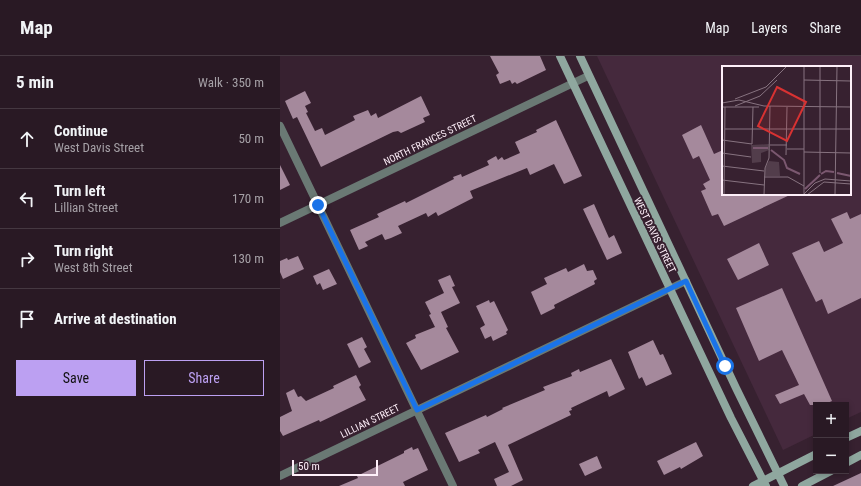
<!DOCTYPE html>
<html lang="en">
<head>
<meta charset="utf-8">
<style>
	body { margin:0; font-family:"Roboto Condensed",sans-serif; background:#352631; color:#f1f3f6 }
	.controls { position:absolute; right:12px; bottom:12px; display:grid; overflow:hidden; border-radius:0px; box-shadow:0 2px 6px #0003 }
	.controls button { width:36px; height:36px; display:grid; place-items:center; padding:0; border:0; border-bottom:1px solid #453841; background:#291924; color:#f1f3f6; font:20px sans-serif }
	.scale { position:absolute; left:12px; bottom:10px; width:86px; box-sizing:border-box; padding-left:4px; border:2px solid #feeff9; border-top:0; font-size:11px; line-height:14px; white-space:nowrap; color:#feeff9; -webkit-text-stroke:3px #372130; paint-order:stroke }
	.stop { position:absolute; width:12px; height:12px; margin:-9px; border:3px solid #1a73e8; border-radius:50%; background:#fff }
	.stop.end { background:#1a73e8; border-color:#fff; box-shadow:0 1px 4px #0008 }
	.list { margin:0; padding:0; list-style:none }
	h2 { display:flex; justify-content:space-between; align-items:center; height:52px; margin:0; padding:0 16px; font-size:17px }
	h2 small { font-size:13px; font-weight:400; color:#a5a0a6 }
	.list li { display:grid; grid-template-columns:26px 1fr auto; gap:12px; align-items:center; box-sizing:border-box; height:60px; padding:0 16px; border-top:1px solid #453841 }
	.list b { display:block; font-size:15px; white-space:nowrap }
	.list p { margin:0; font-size:13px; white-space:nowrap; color:#a5a0a6 }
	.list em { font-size:13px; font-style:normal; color:#a5a0a6 }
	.actions { display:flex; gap:8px; padding:12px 16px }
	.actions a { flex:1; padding:9px 0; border:1px solid #bca0f2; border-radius:0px; text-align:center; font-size:14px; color:#bca0f2 }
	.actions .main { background:#bca0f2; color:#111 }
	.icon { flex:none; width:22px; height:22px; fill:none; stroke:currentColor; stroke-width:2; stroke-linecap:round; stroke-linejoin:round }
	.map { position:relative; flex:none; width:581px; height:430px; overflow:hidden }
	header { display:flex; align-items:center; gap:24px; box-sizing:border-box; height:56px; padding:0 20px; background:#291924; border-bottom:1px solid #453841 }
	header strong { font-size:19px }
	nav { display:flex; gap:22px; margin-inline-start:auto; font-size:14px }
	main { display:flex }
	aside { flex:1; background:#291924 }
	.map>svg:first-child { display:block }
	.built { fill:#45293d; fill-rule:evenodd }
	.building { fill:#a5899c }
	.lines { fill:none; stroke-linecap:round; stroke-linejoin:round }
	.minor { stroke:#6a7974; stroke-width:8 }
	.secondary { stroke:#8fa79f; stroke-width:8 }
	.route { stroke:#1a73e8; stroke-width:5 }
	.labels { text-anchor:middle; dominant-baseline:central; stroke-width:4; stroke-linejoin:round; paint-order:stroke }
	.street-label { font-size:10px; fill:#feeff9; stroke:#372130 }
	.inset-river { fill:none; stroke:#7b5870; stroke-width:2 }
	.inset-road { fill:none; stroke:#877380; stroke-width:1 }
	.view { fill:#d83232; fill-opacity:0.15; stroke:#d83232; stroke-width:2 }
	.inset-edge { fill:none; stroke:#feeff9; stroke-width:2 }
</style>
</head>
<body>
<header>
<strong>Map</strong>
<nav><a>Map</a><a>Layers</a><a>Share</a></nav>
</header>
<main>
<aside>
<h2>5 min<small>Walk · 350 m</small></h2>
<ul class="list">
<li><svg class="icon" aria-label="ahead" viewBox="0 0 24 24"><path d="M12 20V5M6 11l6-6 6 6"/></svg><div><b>Continue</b><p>West Davis Street</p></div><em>50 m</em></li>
<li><svg class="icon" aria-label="left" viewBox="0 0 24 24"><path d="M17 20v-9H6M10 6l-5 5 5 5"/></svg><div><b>Turn left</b><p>Lillian Street</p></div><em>170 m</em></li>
<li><svg class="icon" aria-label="right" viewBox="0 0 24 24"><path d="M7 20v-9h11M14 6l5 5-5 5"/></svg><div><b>Turn right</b><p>West 8th Street</p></div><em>130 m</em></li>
<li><svg class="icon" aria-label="arrive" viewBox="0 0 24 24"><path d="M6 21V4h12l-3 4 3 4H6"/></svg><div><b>Arrive at destination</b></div></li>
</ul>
<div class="actions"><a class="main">Save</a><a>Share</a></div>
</aside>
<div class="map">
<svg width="581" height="430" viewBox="0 0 581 430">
	<rect width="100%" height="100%" fill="#372130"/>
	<!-- built -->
	<path class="built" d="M317,0h264v356l-15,7v-14h-30v29l-33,16zM443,11h127v127h-127z"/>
	<!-- building -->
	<path class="building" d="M210,0h50l6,14 -29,14 -2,-2 -3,2 -2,-4 -10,4 -4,-9 3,-2z
		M25,35l6,12 -6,3 3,6 -2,1 9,18 7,-3 3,7 30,-15 -2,-4 15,-6 3,6 5,-3 2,5 43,-22 9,19 -7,3 2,4 -24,11 -3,-2 -5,1 -72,35 -24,-50 -4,2 -8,-18z
		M276,64l26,56 -18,8 -10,-20 -24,11 -3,-7 -57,23 3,7 -35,18 -2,-4 -8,5 -2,-4 -28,13 4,7 -11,5 -6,2 -3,-6 -17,8 3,4 -9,4 -9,-20 29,-13 -2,-3 28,-13 1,2 48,-24 -1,-2 8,-3 1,3 27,-12 -2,-4 9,-5 2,4 4,-3 2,3 16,-7 -5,-11 22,-10 -1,-2z
		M421,69l13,29 9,-4v44h69l-68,32 -6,-12 -6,2 -11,-25 5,-2 -3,-5 7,-4 -11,-24 -6,3 -11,-24z
		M0,109l10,20 -10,5z
		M314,148l15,34 5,-3 8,18 -15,7 -24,-51z
		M567,156l3,7 11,-5v84l-33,16 -6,-15 -6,3 -24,-49 27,-12 5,11 19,-9 -12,-24z
		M479,187l10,22 -31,15 -11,-21z
		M18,200l6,13 -21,10 -3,-7v-11l7,-3 1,2z
		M304,208l3,7 6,-1 4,9 -3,2 1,3 -41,21 1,3 -14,7 -10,-23 16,-8 -3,-6 22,-10 2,4z
		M49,213l8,15 -14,6 -3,-7 -3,2 -4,-9z
		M170,219l5,11 -3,1 8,16 -19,9 7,15 -2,1 13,24 -38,18 -15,-27 10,-5 -1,-3 20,-8 -6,-12 2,-1 -6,-12 19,-9 -6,-13z
		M502,232l50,113 -9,4h-13l-6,-11 -24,10 -5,-9 24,-10 -17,-35 -23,11 -23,-53z
		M209,244l1,3 4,-2 14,29 -2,2 1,2 -14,7 -2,-5 -6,3 -5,-11 5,-3 -9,-19z
		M82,281l5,10 -3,2 7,13 -12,6 -12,-24z
		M373,284l7,15 3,-1 9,20 -26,12 -4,-9 -3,2 -11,-27z
		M331,303l14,30 -16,8 -2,-6 -36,17 1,2 -3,1 2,4 -63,30 15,35 -12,6h-14l-3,-7 15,-7 -14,-30 -17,8 2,3 -21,9 -14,-29 41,-18 1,2 16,-8 -1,-1 43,-18 -2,-3 29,-11 -1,-3 8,-4 1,3z
		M76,319l5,10 -2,2 7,13 -46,22 -1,-2 -36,16 -3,-5v-14l12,-6 -6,-18 8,-4 4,8 3,-1 5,5 28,-13 -1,-2z
		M416,386l7,14 -22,13 -1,-2 -16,8 -7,-14z
		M132,391l1,3 5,-2 10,22 -25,12 2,4h-66l19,-8 -1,-2 47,-23v-2z
		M317,400l5,12 -17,8 -6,-12z
		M581,417v13h-28z"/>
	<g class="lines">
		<!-- minor -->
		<path class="minor" d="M0,70l173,360
			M0,167l308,-147
			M0,420l406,-195"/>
		<!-- secondary -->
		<path class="secondary" d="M280,0l171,362 35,68
			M300,0l156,332 48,98
			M566,382l15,-7
			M566,407l15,-8
			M473,430l63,-32
			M522,430l29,-15"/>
	</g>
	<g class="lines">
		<!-- route -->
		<path class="route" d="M38,149l99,205 269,-129 39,85"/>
	</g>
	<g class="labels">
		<!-- street labels -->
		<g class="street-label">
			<text transform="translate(150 84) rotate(-26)">NORTH FRANCES STREET</text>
			<text transform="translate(375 179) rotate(64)">WEST DAVIS STREET</text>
			<text transform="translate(90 365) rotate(-26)">LILLIAN STREET</text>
		</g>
	</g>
	<!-- overview -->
	<g transform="translate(442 10)">
		<rect width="129" height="129" fill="#372130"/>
		<path d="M47,78v6l-8,3v9l-9,1 -1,-18z" fill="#523d4b"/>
		<path d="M47,95l10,1 1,14h-15v-8z" fill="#523d4b"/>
		<path class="inset-river" d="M31,82h15M49,84l13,10 3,8 13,6M115,107l14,3M99,108l5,-3 8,1M83,123l15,-14"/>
		<path class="inset-road" d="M82,14l47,1M13,33l31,-12 21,-21M0,37l17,-3 25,6 87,1M13,40l25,-10 17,-16M0,41h37M3,63h126M0,74l30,4 1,-37M48,79h17M65,83h17M82,86l47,1M0,87l29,4M64,89l1,-48M0,100l42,5M98,107v-107M42,111h24l16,9M0,114l42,5M82,128l11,-11 10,-4 26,2M2,129l1,-88M42,129l1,-27 4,-10 1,-52M82,129v-129M85,129l17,-13 27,2M113,129l2,-129"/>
		<path class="view" d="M55,21l29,15 -19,39 -29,-15z"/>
		<rect width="129" height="129" class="inset-edge"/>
	</g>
</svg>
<div class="controls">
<button>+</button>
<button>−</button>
</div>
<div class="scale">50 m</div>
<div class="stop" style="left:445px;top:310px"></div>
<div class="stop end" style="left:38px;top:149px"></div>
</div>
</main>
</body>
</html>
